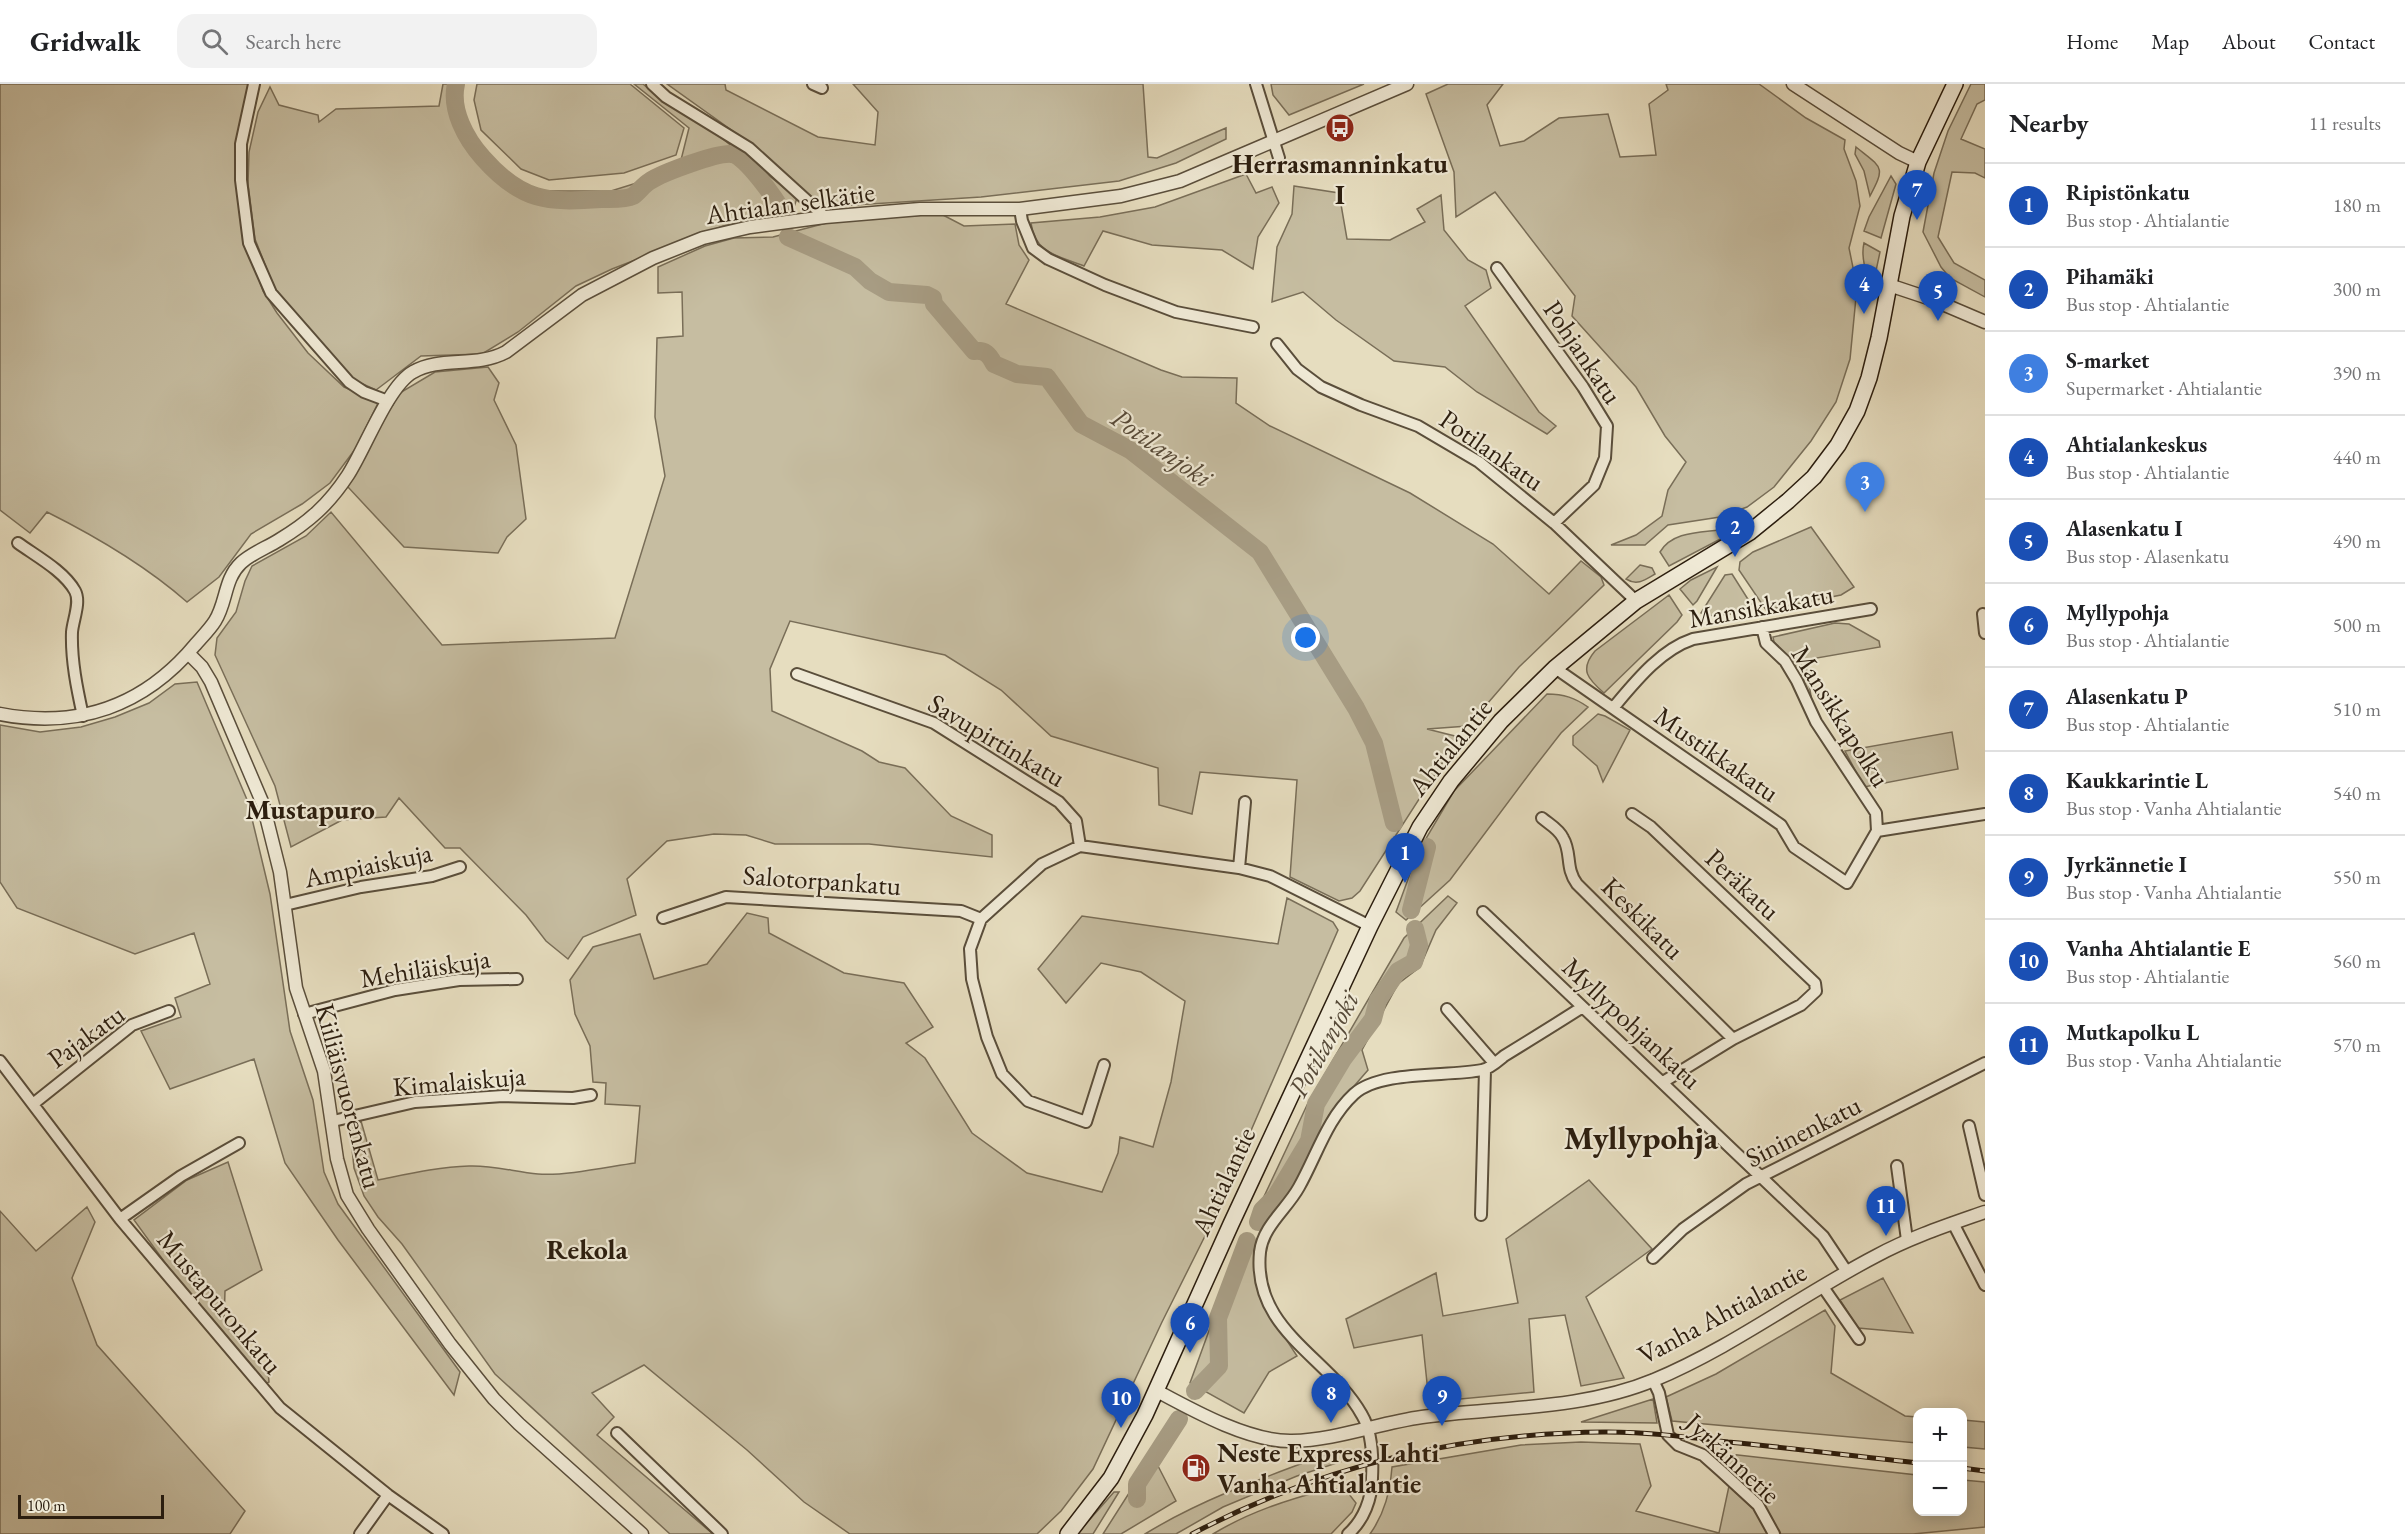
<!DOCTYPE html>
<html lang="en">
<head>
<meta charset="utf-8">
<style>
	body { margin:0; font-family:"EB Garamond",serif; background:#f2f2f2; color:#202124 }
	.controls { position:absolute; right:18px; bottom:18px; display:grid; overflow:hidden; border-radius:12px; box-shadow:0 3px 15px #0003 }
	.controls button { width:54px; height:54px; display:grid; place-items:center; padding:0; border:0; border-bottom:2px solid #e0e0e0; background:#fff; color:#202124; font:30px sans-serif }
	.scale { position:absolute; left:18px; bottom:15px; width:146px; box-sizing:border-box; padding-left:6px; border:3px solid #2c1e0f; border-top:0; font-size:16px; line-height:21px; white-space:nowrap; color:#2c1e0f; -webkit-text-stroke:4px #efe9d5; paint-order:stroke }
	.you { position:absolute; left:1306px; top:554px; width:21px; height:21px; margin:-15px; border:4px solid #fff; border-radius:50%; background:#1a73e8; box-shadow:0 0 0 9px #1a73e833 }
	.badge { display:grid; place-items:center; width:39px; height:39px; border-radius:50%; background:#d93025; color:#fff; font-size:20px; font-weight:700 }
	.pin { position:absolute; translate:-50% -50px; filter:drop-shadow(0 2px 3px #0008) }
	.pin::after { content:''; position:absolute; top:32px; width:21px; height:18px; background:inherit; clip-path:polygon(0 0,100% 0,50% 100%) }
	.list { margin:0; padding:0; list-style:none }
	h2 { display:flex; justify-content:space-between; align-items:center; height:78px; margin:0; padding:0 24px; font-size:26px }
	h2 small { font-size:20px; font-weight:400; color:#757577 }
	.list li { display:grid; grid-template-columns:39px 1fr auto; gap:18px; align-items:center; box-sizing:border-box; height:84px; padding:0 24px; border-top:2px solid #e0e0e0 }
	.list b { display:block; font-size:22px; white-space:nowrap }
	.list p { margin:0; font-size:20px; white-space:nowrap; color:#757577 }
	.list em { font-size:20px; font-style:normal; color:#757577 }
	.icon { flex:none; width:33px; height:33px; fill:none; stroke:currentColor; stroke-width:2; stroke-linecap:round; stroke-linejoin:round }
	.map { position:relative; flex:none; width:1985px; height:1450px; overflow:hidden }
	header { display:flex; align-items:center; gap:36px; box-sizing:border-box; height:84px; padding:0 30px; background:#fff; border-bottom:2px solid #e0e0e0 }
	header strong { font-size:28px }
	nav { display:flex; gap:33px; margin-inline-start:auto; font-size:21px }
	.search { width:420px; height:54px; background:#f2f2f2; display:flex; align-items:center; gap:15px; box-sizing:border-box; padding:0 21px; border-radius:18px; color:#757577; font-size:22px }
	main { display:flex }
	aside { flex:1; background:#fff }
	.map>svg:first-child { display:block }
	.green { fill:#c6bda1; stroke:#796e58; stroke-width:1.5 }
	.lines { fill:none; stroke-linecap:round; stroke-linejoin:round }
	.river { stroke:#a79c83; stroke-width:18 }
	.minor-casing { stroke:#5a4e3b; stroke-width:14 }
	.tertiary-casing { stroke:#5a4e3b; stroke-width:15 }
	.secondary-casing { stroke:#2c1e0f; stroke-width:18 }
	.minor { stroke:#efe9d5; stroke-width:10 }
	.tertiary { stroke:#efe9d5; stroke-width:12 }
	.secondary { stroke:#efe9d5; stroke-width:15 }
	.rail-casing { stroke:#2c1e0f; stroke-width:5 }
	.rail { stroke:#efe9d5; stroke-width:3; stroke-dasharray:9; stroke-linecap:butt }
	.labels { text-anchor:middle; dominant-baseline:central; stroke-width:4.5; stroke-linejoin:round; paint-order:stroke }
	.poi-label { font-size:27px; font-weight:bold; fill:#2c1e0f; stroke:#efe9d5 }
	.street-label { font-size:27px; fill:#2c1e0f; stroke:#efe9d5 }
	.water-label { font-size:28px; font-style:italic; fill:#574a38; stroke:#efe9d5 }
	.neighbourhood-label { font-size:28px; font-weight:bold; fill:#2c1e0f; stroke:#efe9d5 }
	.district-label { font-size:33px; font-weight:bold; fill:#2c1e0f; stroke:#efe9d5 }
</style>
</head>
<body>
<header>
<strong>Gridwalk</strong>
<div class="search"><svg class="icon" aria-label="search" viewBox="0 0 24 24"><circle cx="10" cy="10" r="6"/><path d="M15 15l6 6"/></svg>Search here</div>
<nav><a>Home</a><a>Map</a><a>About</a><a>Contact</a></nav>
</header>
<main>
<div class="map">
<svg width="1985" height="1450" viewBox="0 0 1985 1450">
	<rect width="100%" height="100%" fill="#e6ddbf"/>
	<filter id="stains"><feTurbulence type="fractalNoise" baseFrequency=".00333" numOctaves="4"/><feColorMatrix values="0 0 0 0 .2 0 0 0 0 .09 0 0 0 0 .02 0 0 0 .5 -.17"/></filter>
	<radialGradient id="worn" r=".72"><stop offset=".6" stop-color="#630" stop-opacity="0"/><stop offset="1" stop-color="#630" stop-opacity=".3"/></radialGradient>
	<!-- green -->
	<path class="green" d="M0,0h255l-13,67 3,88 18,52 14,22 31,40 36,34 35,14 -23,47 -26,35 -28,21 -51,30 -32,43 -32,25c-42,-37 -90,-65 -140,-90l-17,21 -30,-23z
		M443,0h11l-1,9 15,46 53,52h90l32,-10 37,-17 9,-36 -55,-44h9l20,17 41,23 93,74 -5,15 -69,13 -111,43 -36,17 -58,46 -36,22 -61,2 -45,34 -22,-10 -79,-90 -20,-51 -7,-55 1,-32 9,-40 12,-25 9,18 39,10 1,7 17,-13 103,-3z
		M477,0h153l54,44 -8,27 -52,18 -75,7 -28,-11 -40,-39 -7,-30z
		M667,0h58l1,6 92,47 57,8 3,-33 -25,-28h290l5,73 9,1 69,-30v11l-50,24 -57,18 -138,16 -158,10 -72,-63z
		M1271,0h93l-75,31 -16,-20z
		M1448,0h55l-16,21 13,41 24,-5 35,-23 49,-4 12,43 36,-2 -7,-51 19,-14 -2,-6h93l47,34 39,22 -1,9 12,32 4,25 -11,42 8,39 -7,72 -14,43 -25,39 -37,46 -27,20 -27,10 -52,8 -23,20h-34l25,-10 26,-19 6,-26 18,-28 -21,-26 -29,-49 -64,-71 3,-20 -80,-104 -39,25 -2,-45 -28,-78z
		M1971,0h14v16l-8,4 -16,35 24,10v29l-10,-5 -23,-1 -14,65 16,26 31,17v17l-35,-19 -9,-11 -18,-35 11,-59 14,-42z
		M1856,63c26,21 30,19 14,49l-6,-25 -9,-17z
		M1246,90l10,19 16,-6 7,16 -21,34 -5,32 -31,-19 -70,-5 -49,-14 -19,35c-25,-10 -49,-12 -53,-43l69,-6 55,-10z
		M1891,92l5,8 -15,54 -17,-7 5,-14z
		M1294,102l45,7 8,46 43,1 35,-18 -8,-13 24,-14 3,35 24,30 18,10 5,18 -26,18 74,106 17,14 -9,8 -70,-42 -32,-25 -51,-6 -58,-41 -33,-28 -31,10 5,-55 15,-33z
		M941,130l23,12 51,-2 4,21 10,15 -23,44 155,66 21,7 55,1 -1,25 34,23 140,67 83,51 56,50 32,-33 20,16 3,8 -85,82 -51,59 -41,3 32,8 -99,154 -8,7 -13,3 -49,-24 7,-97 -97,-8 -8,42 -33,-9 -1,-37 -107,-32 -50,-46 -56,-35 -155,-34 -20,48 2,42 90,40 17,11 26,6 46,48 41,19v22l-123,-13h-94l-29,-9 -32,-1 -47,7 -40,38 9,36 -53,22 -15,22 -22,-18 -20,-26 -66,-67h-15l-46,-50 -13,19 -44,3 -51,27 -16,-61 -60,-131 2,-17 19,-26 9,-31 7,-15 54,-30 25,-24 111,133 173,-7 50,-162 -10,-59 2,-79 26,-2 -1,-44 -24,1v-26l47,-21 29,-8 39,-1 61,-16z
		M1864,159l16,9 -7,33c-8,-9 -12,-30 -9,-42z
		M488,283l11,16 -5,17 22,45 10,74 -19,18 -9,16 -94,-6 -57,-61 51,-92 37,-22z
		M1811,443l43,60 -13,8 -75,15 -27,-40 1,-8 13,-10z
		M1726,445l4,5 -61,32 -9,-14c13,-22 43,-19 66,-23z
		M1640,481l12,3 3,6c-10,6 -18,12 -29,5z
		M1717,483l-20,34 -4,4 -13,-16 11,-9z
		M1732,490l19,30v8l-44,4 -6,-3 24,-38z
		M1669,511l13,20 -5,7 -73,71c-16,-14 -25,-23 -9,-42z
		M1835,539l14,1 30,17 1,6 -75,13 7,42 -20,-38 -18,-22 -1,-5z
		M197,598l51,120 22,92 20,137 23,69 11,72 14,32 122,168 -6,23 -116,-155 -53,-77 -31,-104 -84,30 -29,-58 40,-14 -6,-19 35,-14 -16,-51 -59,21 -118,-46 -17,-26v-157l40,7 41,-5 34,-10 34,-14 26,-19z
		M1547,610c17,0 28,4 41,13l-27,26 -28,36 -83,111 -44,40 -10,-8 22,-60 36,-61z
		M1598,630l7,2 25,14 -27,52 -6,-16 -24,-21v-9z
		M1952,648l6,37 -94,18 -19,-36z
		M1448,812l9,7 -21,27 -16,37 -22,17 -36,66 6,20 -39,45 -41,78 -25,36 -12,-5 57,-121 96,-165z
		M1287,814l46,24 5,8 -131,302 -45,90 -69,147 -32,42 -24,23h-187l-46,-32 -57,-52 -103,-85 -52,28 22,24 -17,18 116,99h-43l-175,-160 -93,-130 -24,-27 -14,-21 -10,-28 -3,-30 3,-14 7,-3 17,59c30,-6 60,-13 91,-14 24,-1 46,6 69,8 28,2 69,-7 97,-11l5,-57 -35,-2 1,-21 -13,-1 -3,-36 -15,-32 -5,-34 23,-33 47,-13 14,45 53,-15 40,-51 21,5 1,15 75,40 60,10 29,44 -27,16 19,15 47,75 55,40 75,19 16,-39 2,-16 33,10 18,-65 14,-81 -44,-29 -40,-9 -35,40 -28,-34 44,-53 196,28z
		M228,1078l34,108 -37,21 -1,32 44,48 1,11 -4,2 -83,-98 -48,-66 53,-40z
		M1589,1096l63,69 -66,48 38,81 -43,8 -16,-71 -36,4 5,73 -105,10 -7,-67 -68,13 -8,-29 90,-46 7,43 75,-13 -12,-64z
		M87,1123l8,15 -23,56 25,67 148,166 -15,23h-230v-323l36,40z
		M1242,1156l11,3 2,34 6,24 36,55 -28,16 -25,41 -54,-30z
		M1883,1194l30,55 -55,-5 -18,-28z
		M1825,1226l10,16 -4,47 74,43 12,1v26l-245,-22 -6,-24 50,-23z
		M1653,1315l4,24 -76,-1z
		M1963,1336l22,2v27l-22,-2z
		M1581,1358l59,2 11,42 -15,25 83,22 10,-47 26,24 15,24h-400c15,-21 20,-43 22,-67l129,-22z
		M1720,1369l197,22 1,37h44l1,-32 22,2v45l-72,7h-132l-23,-34 -40,-38z
		M1325,1371l15,7 -43,14 -74,31 -47,27h-31c55,-34 120,-57 180,-79z
		M1157,1380l19,37 -55,33h-18l28,-44z
		M1328,1405h17l11,14 -4,9 -21,22h-118c36,-22 74,-34 115,-45z
		M1114,1408h5l-26,42h-16z"/>
	<g class="lines">
		<!-- river -->
		<path class="river" d="M456,0c-6,26 10,55 27,74 38,43 64,45 118,41 9,0 24,1 32,-3 6,-4 10,-11 17,-15 12,-8 68,-29 82,-27 13,1 45,47 52,60
			M788,153l67,30 15,14 19,11 38,3 6,3 1,6 40,47c11,-1 15,3 20,13l23,10 30,3 34,47 49,26 130,102 96,156 18,35 20,80
			M1411,826l16,-63
			M1258,1138l4,-12 14,-14 33,-55 7,-37 27,-45 30,-40 5,-19 20,-29 16,-9 5,-17 -4,-16
			M1195,1307l24,-25 -1,-48 29,-77
			M1137,1415v-15l42,-65"/>
		<!-- minor casing -->
		<g class="minor-casing">
			<path id="minor" d="M254,0l-13,60v36l8,63 22,50 78,89 15,10 24,9
				M652,0l14,13 83,51 76,69
				M813,0l9,4
				M1256,0l23,74
				M1020,125l2,12 11,27 15,11 57,26 71,27 77,15
				M1497,184l86,119 24,39 -2,32 -11,27 -40,38
				M1277,260l20,25 24,18 40,18 57,21 61,36 75,61 82,78
				M18,459c18,13 46,28 57,48 6,11 -2,29 -3,41 -1,28 5,57 11,84
				M1983,530l2,19
				M1762,543l4,16 19,18 12,20 19,41 60,91 1,18
				M1555,584l226,157 13,22 53,36 30,-52 108,-17
				M797,590l137,49 125,79 17,19 4,25
				M1613,624c22,-26 47,-58 80,-69l178,-30
				M1632,730l19,13 164,156 1,8 -15,14 -68,34 -70,43
				M1542,734c7,6 17,11 21,20 9,15 2,30 14,46l156,155
				M1239,784l6,-66
				M285,821l76,-18 71,-11 28,-9
				M1483,828l340,324 24,36
				M663,834l63,-21 235,14 20,8
				M1447,925l47,54
				M304,930l91,-24 64,-10 58,-1
				M0,977l120,158 160,189 108,87 55,39
				M1104,981l-18,57 -58,-21 -26,-27 -15,-37 -15,-58 -2,-30 11,-30 61,-55 38,-18 159,22 31,8 100,50
				M33,1020l99,-79 37,-14
				M333,1037l82,-19 88,-6 70,2 18,-3
				M1969,1042l16,69
				M1897,1082l10,74
				M1481,1131l4,-145
				M120,1135l61,-43 58,-33
				M1953,1139l32,62
				M1653,1174l30,-29 63,-45 239,-121
				M1823,1203l36,52
				M1653,1296l6,13 9,42 10,10 25,10 18,16 37,34 16,29
				M617,1349l105,101
				M360,1450l28,-39
				M1348,1450c16,-14 24,-36 24,-56 1,-19 0,-46 -10,-63 -32,-58 -110,-84 -102,-163 3,-26 27,-43 39,-65 18,-32 28,-68 55,-93 26,-24 93,-17 128,-24 7,-1 16,-9 22,-14 26,-16 52,-32 77,-48"/>
		</g>
		<!-- tertiary casing -->
		<g class="tertiary-casing">
			<path id="tertiary" d="M1793,0l106,69 19,9
				M1889,201l42,14 54,23
				M188,569l14,14 9,15 52,122 17,68 16,116 28,83 13,88 10,36 21,34 82,115 44,55 25,25 123,110
				M0,630c78,15 144,-8 195,-69 7,-8 15,-16 20,-24 12,-19 9,-42 26,-58 11,-10 25,-15 38,-23 30,-18 50,-36 69,-65 17,-26 40,-89 65,-103 27,-16 63,-4 93,-20l76,-57 71,-37 50,-20 47,-11 75,-10 95,-8h100l101,-13 59,-15 227,-97
				M1157,1307c37,20 93,51 135,50 44,-1 87,-18 130,-24 76,-10 160,-7 232,-37 79,-33 147,-85 222,-124 35,-19 72,-31 109,-44"/>
		</g>
		<!-- secondary casing -->
		<g class="secondary-casing">
			<path id="secondary" d="M1068,1450l43,-56 34,-63 86,-191 139,-298 50,-99 31,-46 50,-60 54,-53 81,-67 114,-69 38,-31 26,-24 24,-32 19,-34 12,-33 10,-40 23,-122 16,-54 37,-78"/>
		</g>
		<!-- minor -->
		<use href="#minor" class="minor"/>
		<!-- tertiary -->
		<use href="#tertiary" class="tertiary"/>
		<!-- secondary -->
		<use href="#secondary" class="secondary"/>
		<!-- rail casing -->
		<g class="rail-casing">
			<path id="rail" d="M1962,1384l23,3
				M1192,1450c129,-68 268,-101 414,-102 41,0 82,5 122,10 63,6 126,14 190,21"/>
		</g>
		<!-- rail -->
		<use href="#rail" class="rail"/>
	</g>
	<!-- icons -->
	<defs>
		<g id="bus-disc" transform="scale(1.5)"><circle r="9.5" fill="#8f2418" stroke="#efe9d5"/><path d="M-5-6H5V4H4V6H2V4H-2V6H-4V4H-5ZM-3.5-4V0h7V-4ZM-3.5 1.2v1.5H-2V1.2ZM2 1.2v1.5H3.5V1.2Z" fill="#fff"/></g>
		<g id="fuel-disc" transform="scale(1.5)"><circle r="9.5" fill="#8f2418" stroke="#efe9d5"/><path d="M-5.5-6h7V0h2V4h1.3V-2.5L3-4.5l.8-.8L6-3V5H2.5V1h-1V6h-7ZM-4.2-4.7v3.2H.2V-4.7Z" fill="#fff"/></g>
	</defs>
	<g fill-rule="evenodd">
		<use href="#bus-disc" x="1340" y="44"/>
		<use href="#fuel-disc" x="1196" y="1384"/>
	</g>
	<g class="labels">
		<!-- poi labels -->
		<g class="poi-label">
			<text x="1340" y="79">Herrasmanninkatu<tspan x="1340" dy="31">I</tspan></text>
			<text x="1217" y="1368" text-anchor="start">Neste Express Lahti<tspan x="1217" dy="31">Vanha Ahtialantie</tspan></text>
		</g>
		<!-- street labels -->
		<g class="street-label">
			<text transform="translate(790 119) rotate(-8)">Ahtialan selkätie</text>
			<text transform="translate(1583 268) rotate(56)">Pohjankatu</text>
			<text transform="translate(1492 366) rotate(35)">Potilankatu</text>
			<text transform="translate(1761 522) rotate(-10)">Mansikkakatu</text>
			<text transform="translate(1841 632) rotate(58)">Mansikkapolku</text>
			<text transform="translate(997 656) rotate(31)">Savupirtinkatu</text>
			<text transform="translate(1450 663) rotate(-51)">Ahtialantie</text>
			<text transform="translate(1717 670) rotate(35)">Mustikkakatu</text>
			<text transform="translate(368 781) rotate(-12)">Ampiaiskuja</text>
			<text transform="translate(822 796) rotate(4)">Salotorpankatu</text>
			<text transform="translate(1743 800) rotate(43)">Peräkatu</text>
			<text transform="translate(1643 834) rotate(45)">Keskikatu</text>
			<text transform="translate(425 884) rotate(-9)">Mehiläiskuja</text>
			<text transform="translate(1632 939) rotate(43)">Myllypohjankatu</text>
			<text transform="translate(86 952) rotate(-36)">Pajakatu</text>
			<text transform="translate(459 997) rotate(-5)">Kimalaiskuja</text>
			<text transform="translate(349 1012) rotate(75)">Kiiliäisvuorenkatu</text>
			<text transform="translate(1803 1047) rotate(-27)">Sininenkatu</text>
			<text transform="translate(1223 1097) rotate(-65)">Ahtialantie</text>
			<text transform="translate(220 1218) rotate(50)">Mustapuronkatu</text>
			<text transform="translate(1722 1229) rotate(-28)">Vanha Ahtialantie</text>
			<text transform="translate(1733 1374) rotate(43)">Jyrkännetie</text>
		</g>
		<!-- water labels -->
		<g class="water-label">
			<text transform="translate(1162 363) rotate(35)">Potilanjoki</text>
			<text transform="translate(1323 960) rotate(-61)">Potilanjoki</text>
		</g>
		<!-- neighbourhood labels -->
		<g class="neighbourhood-label">
			<text x="310" y="725">Mustapuro</text>
			<text x="587" y="1165">Rekola</text>
		</g>
		<!-- district labels -->
		<g class="district-label">
			<text x="1641" y="1053">Myllypohja</text>
		</g>
	</g>
	<rect width="100%" height="100%" filter="url(#stains)"/>
	<rect width="100%" height="100%" fill="url(#worn)"/>
</svg>
<div class="controls">
<button>+</button>
<button>−</button>
</div>
<div class="scale">100 m</div>
<div class="you"></div>
<div class="pin badge" style="left:1405px;top:799px;background:#1a4fb4">1</div>
<div class="pin badge" style="left:1735px;top:473px;background:#1a4fb4">2</div>
<div class="pin badge" style="left:1865px;top:428px;background:#3f7fe0">3</div>
<div class="pin badge" style="left:1864px;top:230px;background:#1a4fb4">4</div>
<div class="pin badge" style="left:1938px;top:237px;background:#1a4fb4">5</div>
<div class="pin badge" style="left:1190px;top:1269px;background:#1a4fb4">6</div>
<div class="pin badge" style="left:1917px;top:136px;background:#1a4fb4">7</div>
<div class="pin badge" style="left:1331px;top:1339px;background:#1a4fb4">8</div>
<div class="pin badge" style="left:1442px;top:1342px;background:#1a4fb4">9</div>
<div class="pin badge" style="left:1121px;top:1344px;background:#1a4fb4">10</div>
<div class="pin badge" style="left:1886px;top:1152px;background:#1a4fb4">11</div>
</div>
<aside>
<h2>Nearby<small>11 results</small></h2>
<ul class="list">
<li><span class="badge" style="background:#1a4fb4">1</span><div><b>Ripistönkatu</b><p>Bus stop · Ahtialantie</p></div><em>180 m</em></li>
<li><span class="badge" style="background:#1a4fb4">2</span><div><b>Pihamäki</b><p>Bus stop · Ahtialantie</p></div><em>300 m</em></li>
<li><span class="badge" style="background:#3f7fe0">3</span><div><b>S-market</b><p>Supermarket · Ahtialantie</p></div><em>390 m</em></li>
<li><span class="badge" style="background:#1a4fb4">4</span><div><b>Ahtialankeskus</b><p>Bus stop · Ahtialantie</p></div><em>440 m</em></li>
<li><span class="badge" style="background:#1a4fb4">5</span><div><b>Alasenkatu I</b><p>Bus stop · Alasenkatu</p></div><em>490 m</em></li>
<li><span class="badge" style="background:#1a4fb4">6</span><div><b>Myllypohja</b><p>Bus stop · Ahtialantie</p></div><em>500 m</em></li>
<li><span class="badge" style="background:#1a4fb4">7</span><div><b>Alasenkatu P</b><p>Bus stop · Ahtialantie</p></div><em>510 m</em></li>
<li><span class="badge" style="background:#1a4fb4">8</span><div><b>Kaukkarintie L</b><p>Bus stop · Vanha Ahtialantie</p></div><em>540 m</em></li>
<li><span class="badge" style="background:#1a4fb4">9</span><div><b>Jyrkännetie I</b><p>Bus stop · Vanha Ahtialantie</p></div><em>550 m</em></li>
<li><span class="badge" style="background:#1a4fb4">10</span><div><b>Vanha Ahtialantie E</b><p>Bus stop · Ahtialantie</p></div><em>560 m</em></li>
<li><span class="badge" style="background:#1a4fb4">11</span><div><b>Mutkapolku L</b><p>Bus stop · Vanha Ahtialantie</p></div><em>570 m</em></li>
</ul>
</aside>
</main>
</body>
</html>
